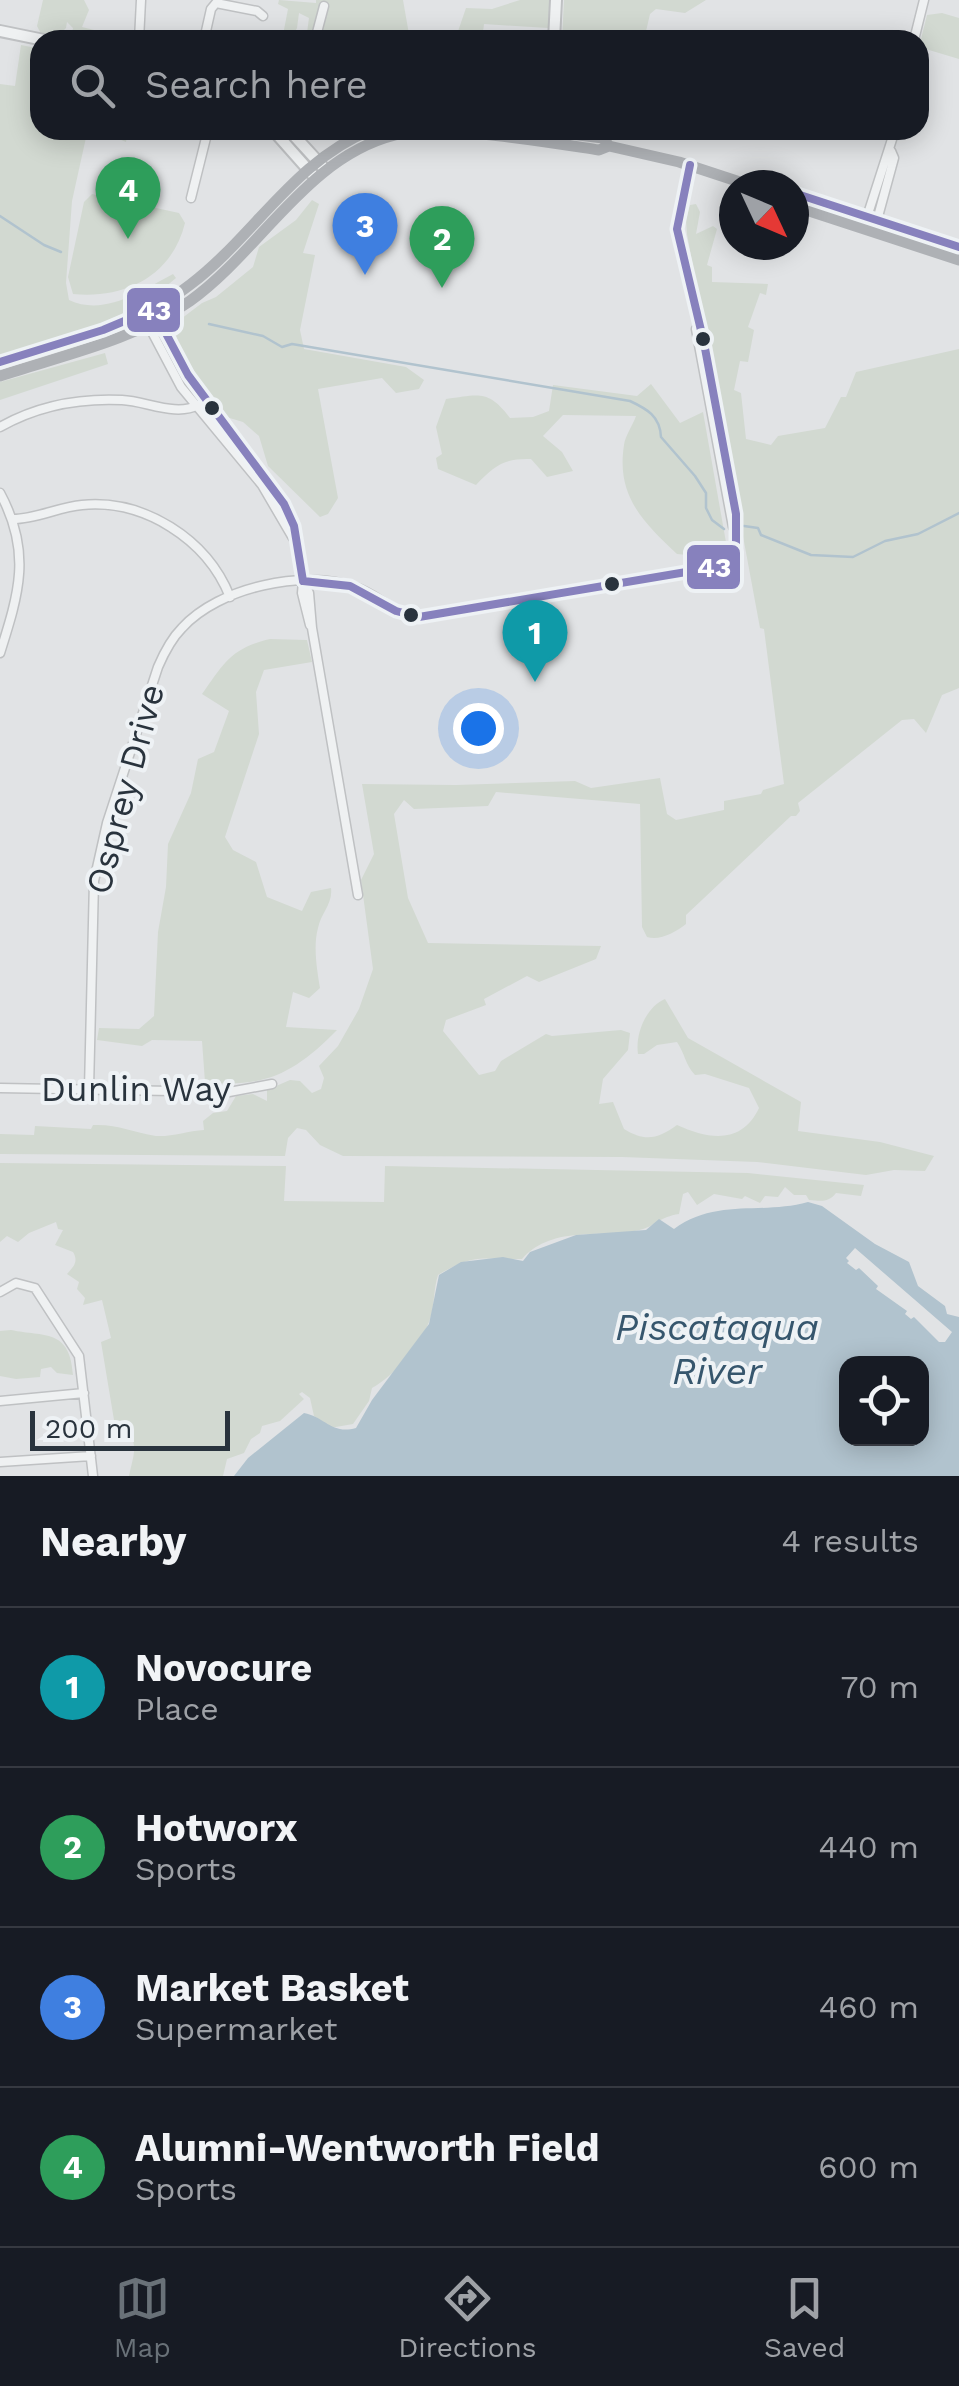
<!DOCTYPE html>
<html lang="en">
<head>
<meta charset="utf-8">
<style>
	body { margin:0; font-family:"Work Sans",sans-serif; background:#20242c; color:#f1f3f6 }
	.controls { position:absolute; right:30px; bottom:30px; display:grid; overflow:hidden; border-radius:20px; box-shadow:0 5px 25px #0003 }
	.controls button { width:90px; height:90px; display:grid; place-items:center; padding:0; border:0; border-bottom:2px solid #363941; background:#171b24; color:#f1f3f6; font:50px sans-serif }
	.compass { position:absolute; left:719px; top:170px; width:90px; height:90px; border-radius:50%; background:#171b24; box-shadow:0 5px 25px #0003; rotate:134deg }
	.scale { position:absolute; left:30px; bottom:25px; width:200px; box-sizing:border-box; padding-left:10px; border:5px solid #29333d; border-top:0; font-size:28px; line-height:35px; white-space:nowrap; color:#29333d; -webkit-text-stroke:8px #eef2f5; paint-order:stroke }
	.you { position:absolute; left:478px; top:728px; width:35px; height:35px; margin:-25px; border:8px solid #fff; border-radius:50%; background:#1a73e8; box-shadow:0 0 0 15px #1a73e833 }
	.badge { display:grid; place-items:center; width:65px; height:65px; border-radius:50%; background:#697178; color:#fff; font-size:32px; font-weight:700 }
	.pin { position:absolute; translate:-50% -82px; filter:drop-shadow(0 2px 5px #0008) }
	.pin::after { content:''; position:absolute; top:52px; width:35px; height:30px; background:inherit; clip-path:polygon(0 0,100% 0,50% 100%) }
	.list { margin:0; padding:0; list-style:none }
	h2 { display:flex; justify-content:space-between; align-items:center; height:130px; margin:0; padding:0 40px; font-size:42px }
	h2 small { font-size:32px; font-weight:400; color:#9ea1a6 }
	.list li { display:grid; grid-template-columns:65px 1fr auto; gap:30px; align-items:center; box-sizing:border-box; height:160px; padding:0 40px; border-top:2px solid #363941 }
	.list b { display:block; font-size:38px; white-space:nowrap }
	.list p { margin:0; font-size:32px; white-space:nowrap; color:#9ea1a6 }
	.list em { font-size:32px; font-style:normal; color:#9ea1a6 }
	.icon { flex:none; width:55px; height:55px; fill:none; stroke:currentColor; stroke-width:2; stroke-linecap:round; stroke-linejoin:round }
	.map { position:relative; flex:none; width:959px; height:1476px; overflow:hidden }
	.search { position:absolute; background:#171b24; box-shadow:0 5px 25px #0003; left:30px; right:30px; top:30px; height:110px; display:flex; align-items:center; gap:25px; box-sizing:border-box; padding:0 35px; border-radius:30px; color:#9ea1a6; font-size:38px }
	.sheet { height:770px; background:#171b24 }
	nav { display:flex; justify-content:space-around; align-items:center; box-sizing:border-box; height:140px; border-top:2px solid #363941; background:#171b24; font-size:28px; color:#9ea1a6 }
	nav a { display:grid; justify-items:center; gap:5px }
	nav .on { color:#697178 }
	.map>svg:first-child { display:block }
	.green { fill:#d2d9d1 }
	.water { fill:#b1c3ce; fill-rule:evenodd }
	.pier { fill:#e1e3e5 }
	.lines { fill:none; stroke-linecap:round; stroke-linejoin:round }
	.stream { stroke:#b1c3ce; stroke-width:2.5 }
	.minor-casing { stroke:#bfc1c3; stroke-width:11 }
	.tertiary-casing { stroke:#bfc1c3; stroke-width:14 }
	.minor { stroke:#eff1f2; stroke-width:8 }
	.tertiary { stroke:#eff1f2; stroke-width:10 }
	.secondary { stroke:#aeb1b5; stroke-width:11 }
	.bus-1-casing { stroke:#eef2f5; stroke-width:15 }
	.bus-1 { stroke:#8781bd; stroke-width:8 }
	.bus-dot { fill:#29333d; stroke:#eef2f5; stroke-width:4 }
	.labels { text-anchor:middle; dominant-baseline:central; stroke-width:8; stroke-linejoin:round; paint-order:stroke }
	.street-label { font-size:35px; fill:#29333d; stroke:#eef2f5 }
	.water-label { font-size:38px; font-style:italic; fill:#36566d; stroke:#eef2f5 }
	.line-badge { stroke:#eef2f5; stroke-width:4 }
	.badge-label { font-size:28px; text-anchor:middle; font-weight:bold; fill:#fff }
</style>
</head>
<body>
<div class="map">
<svg width="959" height="1476" viewBox="0 0 959 1476">
	<rect width="100%" height="100%" fill="#e1e3e5"/>
	<!-- green -->
	<path class="green" d="M43,0h41l5,10 -7,17 16,4 -2,9h-26l3,-12 -6,-6 -1,6 -9,9 -16,-3 -4,-8z
		M279,0l37,3v-3h87l7,40h-17v-4l-6,-2 -2,6h-13l-5,-4 -15,4h-46l3,-22 -10,-5 -2,15 -6,12h-9l6,-31 -10,-5z
		M520,0h30l-2,28 -64,-4 -2,16h-27l11,-32 26,1z
		M564,0h142l-21,13 -29,-4 -6,5 -6,26h-82z
		M942,13l17,5v41l-40,-12 8,-32z
		M21,45l15,3 -2,23 6,9v50h91l2,7 -6,-1 -1,6 -14,-6 -25,-3 -15,68 -6,82 3,17c36,17 73,-10 104,-26l3,4c-50,44 -114,60 -176,79v-273l15,2z
		M92,194l87,19 6,10c-13,53 -60,76 -112,71l-5,-17 16,-75z
		M312,200l7,4 -16,49 12,2 -15,75 4,19 102,18 18,13 -5,9 -23,4 -14,-15 -64,11 20,109 -10,16 -8,3 -52,-51 -9,-30 -16,-14 -20,-6 -43,-67 -7,-24 29,-22 14,-6 37,-30 6,-20 37,-27z
		M696,204l4,8 -4,22 17,-8 4,3 -10,36 5,2v15l56,2 -2,11 -6,-2 -12,34 6,3 -6,32 -8,-1 -6,29 7,3 5,46 25,6 7,-9 47,-8 16,-31h5l10,-25 103,-23v339l-17,7 -16,38 -12,-14 -12,1 -104,83 2,8 -4,5h-5l-105,99v9c-10,8 -26,17 -39,13l-5,-10 -2,-123 -144,-12 -8,14 -74,3 -10,-9 -10,14 14,84 20,45 173,3 -5,13 -57,23 -12,-6 -43,23 2,6 -40,15 -3,11 36,44 16,-4 6,-10 45,-27 6,2 69,-6 9,3 -2,17 -25,29 -4,25 14,-2 11,27c21,13 34,10 53,-4 33,15 65,19 82,-17l-10,-20 -44,-14 -10,1c-10,-11 -10,-21 -18,-33l-20,3 -13,9h-6c-3,-20 8,-47 27,-55l23,39 113,64 -3,29 82,11 54,14 -9,15 -31,-1 -28,5 -109,-13 -135,-5 -279,-1 -23,-11 -14,-15 -9,-2 -9,10 -3,18 -285,-2v-20l34,1 1,-9 56,3 2,-4c25,-1 39,7 63,11 15,1 32,-5 48,-6l-1,-9 10,-8 14,-2 9,-15 17,-2 14,7v-11l23,-10 10,1 12,12 9,-4 3,-11 -5,-12 19,-20 21,-37 14,-40 -12,-89 13,-26 -12,-70 94,1 119,-4 16,7 69,-10 7,36 9,6 48,-10v-9l37,-7 2,-4 21,-6 -20,-155 -4,-1 -73,-394 -1,-14 4,-15z
		M105,353l3,11 -108,36v-18z
		M651,384l29,39 23,-11 24,136 -18,9 -32,-3c-34,-32 -61,-58 -53,-109 1,-9 9,-20 12,-29l-73,-1 -20,21 19,16 11,19 -26,6 -16,-18c-27,-1 -37,7 -55,26l-38,-16 -2,-11 6,-4 -6,-27 10,-28c33,-4 42,-10 64,19l23,-1 16,-6 4,-26 84,11z
		M270,639l37,1 5,22 -48,8 -8,22 3,42 -34,103 8,13 23,12 11,35 35,14 9,-19 20,-4c2,16 -10,25 -13,40 -5,18 -1,42 2,60l-11,10 -16,-6 -7,35 51,3c-41,42 -72,59 -132,52l-3,-41 -50,-1 -10,6 -45,-6 2,-12 40,1 15,-13 4,-84 8,-45 2,-43 23,-51 7,-34 16,-7 15,-41 -27,-17c22,-31 29,-46 68,-55z
		M0,1163l286,3 -2,35 100,1 1,-36 363,7 116,12 -3,11 -25,-3c-8,10 -15,8 -27,7l-3,-5h-12l-9,-8 -7,10 -13,-1 -5,7 -15,-7 -3,3 -28,-5 -17,11 -9,-13 -5,2 -4,20c-19,3 -23,11 -36,15 -38,11 -89,-6 -121,30 -39,1 -46,-7 -84,16 -5,15 -3,32 -9,47 -10,25 -34,53 -57,66l-3,13 -16,23 -23,4 -16,-12 -4,-18 -8,-6 -3,2 5,5 -24,22 -18,5 -2,7 -9,6 -7,14 -17,6 -4,17h-94c4,-20 12,-35 -7,-49l-11,11 -3,-1 -2,-12 8,-5 -13,-78 10,-4 -9,-38 -19,5 2,-7 -8,-9 2,-7 -12,-8c6,-7 12,-12 6,-22l-18,-7 8,-15 -5,-1 -2,-7 -27,11 -11,9 -11,-6 -7,6z
		M11,1330c33,7 59,-2 62,45l-16,-2 -6,-6 -10,2 -1,8 -24,2 -16,-3v-45z"/>
	<!-- water -->
	<path class="water" d="M808,1202l14,4 53,38 34,18 9,24 27,20 2,8 12,3v159h-725l14,-18 56,-45c21,4 28,22 52,15l16,-28 57,-76 10,-49 22,-13 42,-5 20,4 7,-9 46,-17 70,-5 13,-11 15,10c42,-31 88,-14 134,-27zM846,1364h76v74h-76z"/>
	<!-- pier -->
	<path class="pier" d="M855,1248l97,84 -7,10h-6l-25,-25 -3,2 -6,-5 2,-3 -31,-22 2,-3 -19,-18 -3,2 -9,-7 2,-2 -3,-3z"/>
	<g class="lines">
		<!-- stream -->
		<path class="stream" d="M0,216l44,29 17,7
			M209,324l54,12 19,11 10,-3 338,57c17,8 30,15 31,36l34,39 11,17v15l6,12 12,9
			M744,526l14,2 3,7 50,20 42,2 32,-16 33,-7 41,-21"/>
		<!-- minor casing -->
		<g class="minor-casing">
			<path id="minor" d="M139,40l2,-40
				M204,40l7,-31 5,-6 41,8 6,5
				M315,40l9,-34
				M914,40l10,-40
				M191,198l17,-68
				M866,220l29,-90
				M876,224l18,-66 -3,-7
				M153,309l35,66 96,129 10,22 9,55 6,12 3,35 46,267
				M143,315l38,72 81,98 31,53
				M696,329l37,198
				M0,427c37,-21 79,-29 122,-27 24,1 54,17 76,5
				M0,493c32,59 19,100 0,160
				M13,519c23,0 46,-12 69,-14 62,-6 125,34 148,92
				M303,581l-1,12 8,32
				M0,1088l229,4 43,-8
				M89,1089l5,-208 13,-58 51,-156c6,-14 13,-28 24,-39 37,-41 122,-59 173,-41 26,9 40,30 70,29l291,-49 13,-6 7,-12v-35l-32,-171 -27,-114 13,-64
				M0,1292l16,-9 19,5 44,68 14,120
				M0,1401l84,-8
				M0,1462l91,-6"/>
		</g>
		<!-- tertiary casing -->
		<g class="tertiary-casing">
			<path id="tertiary" d="M0,31l44,9
				M554,40l2,-40
				M273,130l39,44
				M289,130l33,36"/>
		</g>
		<!-- minor -->
		<use href="#minor" class="minor"/>
		<!-- tertiary -->
		<use href="#tertiary" class="tertiary"/>
		<!-- secondary -->
		<path class="secondary" d="M539,130l64,8 6,8
			M794,193l165,54
			M794,206l165,54
			M0,362c65,-20 136,-35 191,-78 63,-48 104,-124 180,-154
			M0,376c64,-21 135,-36 190,-75 70,-50 117,-144 205,-166 48,-11 151,7 204,15l10,-4 70,16 70,23"/>
		<!-- bus-1 casing -->
		<g class="bus-1-casing">
			<path id="bus-1" d="M794,193l165,54
				M0,362l103,-32 50,-21 35,66 96,129 10,22 9,55
				M303,581l47,5 46,25 23,6 297,-50 13,-6 7,-12v-35l-32,-171 -27,-114 13,-64"/>
		</g>
		<!-- bus-1 -->
		<use href="#bus-1" class="bus-1"/>
	</g>
	<!-- markers -->
	<g class="bus-dot">
		<circle cx="703" cy="339" r="9"/>
		<circle cx="212" cy="408" r="9"/>
		<circle cx="612" cy="584" r="9"/>
		<circle cx="411" cy="615" r="9"/>
	</g>
	<g class="labels">
		<!-- street labels -->
		<g class="street-label">
			<text transform="translate(125 789) rotate(-75)">Osprey Drive</text>
			<text x="136" y="1089">Dunlin Way</text>
		</g>
		<!-- water labels -->
		<g class="water-label">
			<text x="717" y="1327">Piscataqua<tspan x="717" dy="44">River</tspan></text>
		</g>
	</g>
	<g class="line-badge">
		<rect x="125" y="286" width="57" height="48" rx="10" fill="#8781bd"/>
		<rect x="685" y="543" width="57" height="48" rx="10" fill="#8781bd"/>
	</g>
	<g class="badge-label">
		<text x="154" y="320">43</text>
		<text x="714" y="577">43</text>
	</g>
</svg>
<div class="controls">
<button><svg class="icon" aria-label="locate" viewBox="0 0 24 24"><circle cx="12" cy="12" r="6"/><path d="M12 2v4M12 18v4M2 12h4M18 12h4"/></svg></button>
</div>
<svg class="compass" viewBox="-18 -18 36 36"><path d="M0-13l5 13h-10z" fill="#e53935"/><path d="M0 13l5-13h-10z" fill="#9ea1a6"/></svg>
<div class="scale">200 m</div>
<div class="you"></div>
<div class="pin badge" style="left:535px;top:682px;background:#0f9aa8">1</div>
<div class="pin badge" style="left:442px;top:288px;background:#2e9e5b">2</div>
<div class="pin badge" style="left:365px;top:275px;background:#3f7fe0">3</div>
<div class="pin badge" style="left:128px;top:239px;background:#2e9e5b">4</div>
<div class="search"><svg class="icon" aria-label="search" viewBox="0 0 24 24"><circle cx="10" cy="10" r="6"/><path d="M15 15l6 6"/></svg>Search here</div>
</div>
<section class="sheet">
<h2>Nearby<small>4 results</small></h2>
<ul class="list">
<li><span class="badge" style="background:#0f9aa8">1</span><div><b>Novocure</b><p>Place</p></div><em>70 m</em></li>
<li><span class="badge" style="background:#2e9e5b">2</span><div><b>Hotworx</b><p>Sports</p></div><em>440 m</em></li>
<li><span class="badge" style="background:#3f7fe0">3</span><div><b>Market Basket</b><p>Supermarket</p></div><em>460 m</em></li>
<li><span class="badge" style="background:#2e9e5b">4</span><div><b>Alumni-Wentworth Field</b><p>Sports</p></div><em>600 m</em></li>
</ul>
</section>
<nav>
<a class="on"><svg class="icon" aria-label="map" viewBox="0 0 24 24"><path d="M3 6l6-2 6 2 6-2v14l-6 2-6-2-6 2zM9 4v14M15 6v14"/></svg>Map</a>
<a><svg class="icon" aria-label="directions" viewBox="0 0 24 24"><path d="M12 3l9 9-9 9-9-9zM9 14v-3h6M13 9l2 2-2 2"/></svg>Directions</a>
<a><svg class="icon" aria-label="saved" viewBox="0 0 24 24"><path d="M7 4h10v16l-5-4-5 4z"/></svg>Saved</a>
</nav>
</body>
</html>
